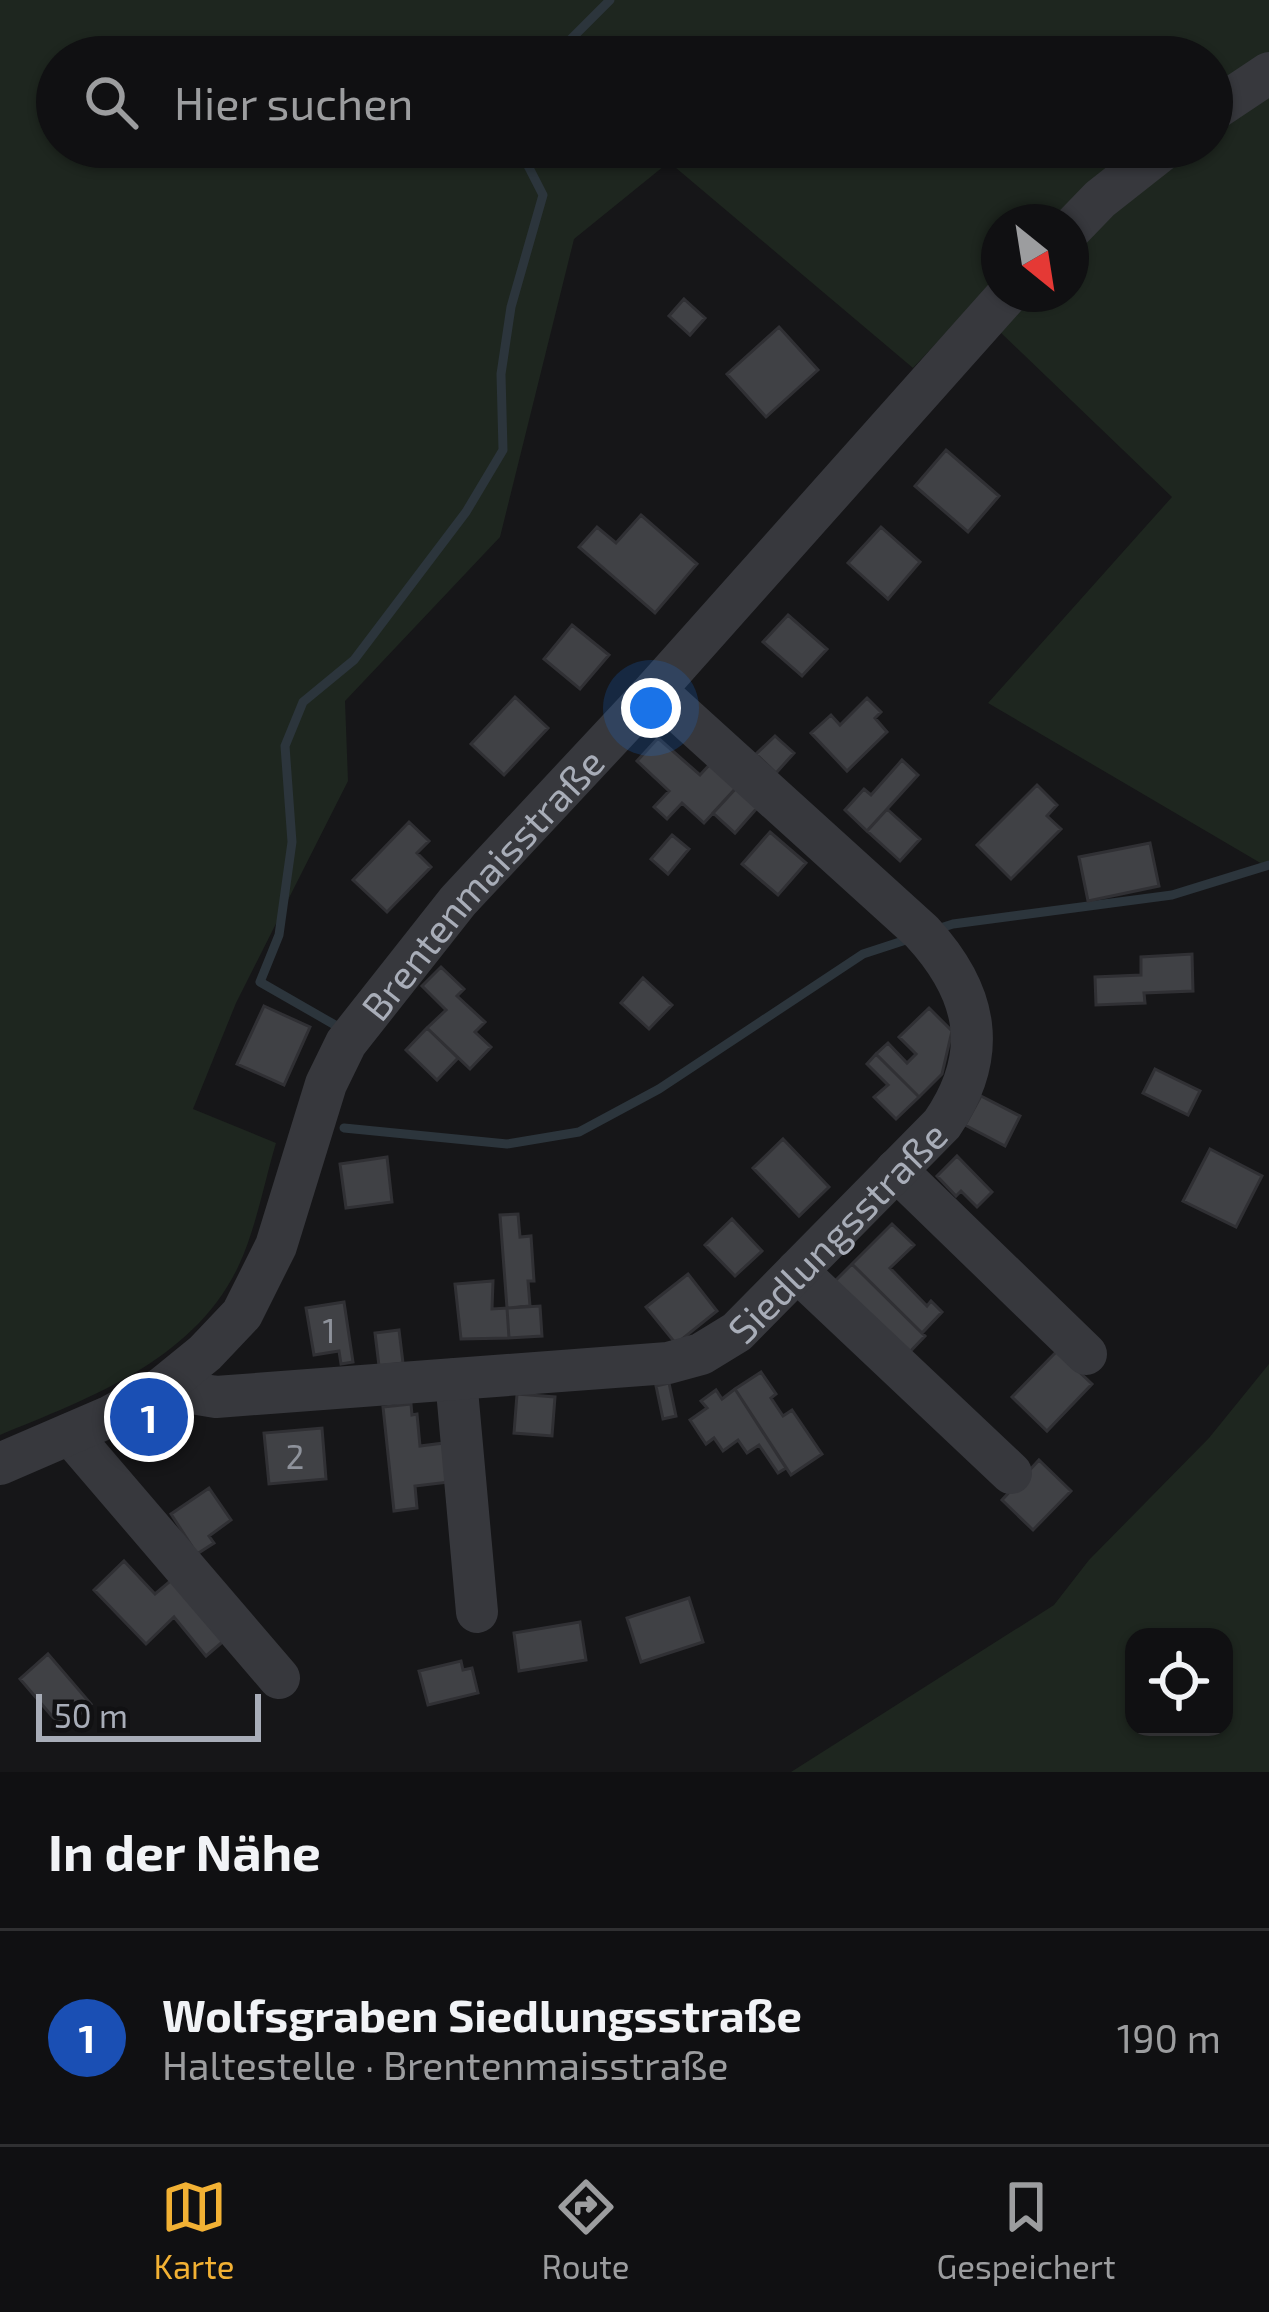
<!DOCTYPE html>
<html lang="de">
<head>
<meta charset="utf-8">
<style>
	body { margin:0; font-family:"Exo 2",sans-serif; background:#19191b; color:#f1f3f6 }
	.controls { position:absolute; right:36px; bottom:36px; display:grid; overflow:hidden; border-radius:24px; box-shadow:0 3px 9px #0004 }
	.controls button { width:108px; height:108px; display:grid; place-items:center; padding:0; border:0; border-bottom:3px solid #303032; background:#101012; color:#f1f3f6; font:60px sans-serif }
	.compass { position:absolute; left:981px; top:204px; width:108px; height:108px; border-radius:50%; background:#101012; box-shadow:0 3px 9px #0004; rotate:150deg }
	.scale { position:absolute; left:36px; bottom:30px; width:225px; box-sizing:border-box; padding-left:12px; border:6px solid #a8adb8; border-top:0; font-size:33px; line-height:42px; white-space:nowrap; color:#a8adb8; -webkit-text-stroke:9px #111113; paint-order:stroke }
	.you { position:absolute; left:651px; top:708px; width:42px; height:42px; margin:-30px; border:9px solid #fff; border-radius:50%; background:#1a73e8; box-shadow:0 0 0 18px #1a73e833 }
	.badge { display:grid; place-items:center; width:78px; height:78px; border-radius:50%; background:#f2b134; color:#fff; font-size:39px; font-weight:700 }
	.pin { position:absolute; translate:-50% -50%; border:6px solid #fff; box-shadow:0 3px 12px #0006 }
	.list { margin:0; padding:0; list-style:none }
	h2 { display:flex; justify-content:space-between; align-items:center; height:156px; margin:0; padding:0 48px; font-size:51px }
	h2 small { font-size:39px; font-weight:400; color:#9c9d9f }
	.list li { display:grid; grid-template-columns:78px 1fr auto; gap:36px; align-items:center; box-sizing:border-box; height:216px; padding:0 48px; border-top:3px solid #303032 }
	.list b { display:block; font-size:45px; white-space:nowrap }
	.list p { margin:0; font-size:39px; white-space:nowrap; color:#9c9d9f }
	.list em { font-size:39px; font-style:normal; color:#9c9d9f }
	.icon { flex:none; width:66px; height:66px; fill:none; stroke:currentColor; stroke-width:2; stroke-linecap:round; stroke-linejoin:round }
	.map { position:relative; flex:none; width:1269px; height:1772px; overflow:hidden }
	.search { position:absolute; background:#101012; box-shadow:0 3px 9px #0004; left:36px; right:36px; top:36px; height:132px; display:flex; align-items:center; gap:30px; box-sizing:border-box; padding:0 42px; border-radius:66px; color:#9c9d9f; font-size:45px }
	.sheet { height:372px; background:#101012 }
	nav { display:flex; justify-content:space-around; align-items:center; box-sizing:border-box; height:168px; border-top:3px solid #303032; background:#101012; font-size:33px; color:#9c9d9f }
	nav a { display:grid; justify-items:center; gap:6px }
	nav .on { color:#f2b134 }
	.map>svg:first-child { display:block }
	.green { fill:#1e261f; fill-rule:evenodd }
	.lines { fill:none; stroke-linecap:round; stroke-linejoin:round }
	.stream { stroke:#2c353c; stroke-width:9 }
	.building { fill:#404145; stroke:#303034; stroke-width:3 }
	.minor { stroke:#37383d; stroke-width:42 }
	.labels { text-anchor:middle; dominant-baseline:central; stroke-width:9; stroke-linejoin:round; paint-order:stroke }
	.number-label { font-size:33px; fill:#8e929b }
	.street-label { font-size:39px; fill:#a8adb8; stroke:#111113 }
</style>
</head>
<body>
<div class="map">
<svg width="1269" height="1772" viewBox="0 0 1269 1772">
	<rect width="100%" height="100%" fill="#161618"/>
	<!-- green -->
	<path class="green" d="M0,0h1269v868l-281,-165 184,-206 -200,-192 -59,63 -244,-206 -95,77 -74,298 -155,164 3,80 -112,222 -43,106 83,34c-12,40 -20,86 -38,124 -45,94 -149,131 -238,168zM57,57h1155v90h-1155zM999,222h72v72h-72z
		M1269,1364v408h-478l263,-167 35,-45 120,-122zM1134,1637h90v90h-90z"/>
	<g class="lines">
		<!-- stream -->
		<path class="stream" d="M562,57l2,-11 46,-46
			M934,930l19,-6 219,-29 97,-30
			M335,1025l-75,-43 19,-47 13,-93 -7,-96 18,-44 51,-42 112,-148 37,-62 -2,-76 10,-67 32,-112 -21,-41 5,-7
			M344,1128l163,16 72,-12 80,-43 204,-135 49,-16"/>
	</g>
	<!-- building -->
	<path class="building" d="M684,299l21,19 -15,17 -21,-19z
		M779,327l39,43 -52,47 -39,-43z
		M946,450l53,46 -31,36 -53,-46z
		M641,515l56,49 -42,49 -76,-66 18,-20 19,16z
		M881,527l39,35 -32,37 -40,-36z
		M788,615l39,34 -25,27 -39,-34z
		M572,625l37,30 -29,34 -36,-30z
		M515,697l33,31 -44,47 -33,-31z
		M867,698l14,14 -6,6 12,14 -40,39 -36,-38 20,-18 9,10z
		M775,736l19,17 -18,20 -20,-19z
		M658,738l42,37 12,-13 26,24 -34,37 -22,-20 -15,16 -13,-12 15,-16 -32,-30z
		M902,760l16,15 -51,56 -22,-21 19,-21 7,6z
		M1037,785l20,20 -10,11 14,13 -50,50 -34,-34z
		M736,788l21,20 -22,25 -22,-20z
		M887,809l33,30 -20,22 -33,-30z
		M409,822l20,19 -12,12 14,14 -44,45 -34,-32z
		M770,832l36,31 -28,32 -36,-31z
		M672,835l17,14 -21,25 -17,-15z
		M1150,843l9,43 -71,15 -9,-44z
		M1192,954l1,37 -49,2 1,10 -49,2 -1,-28 46,-2v-18z
		M441,967l23,22 -7,7 28,26 -10,10 16,15 -21,22 -43,-41 19,-18 -24,-24z
		M643,978l29,27 -23,24 -28,-26z
		M264,1006l46,21 -26,58 -47,-21z
		M929,1008l23,23 -10,43 -23,23 -43,-43 12,-11 19,20 9,-9 -17,-17z
		M427,1028l31,30 -21,22 -31,-30z
		M876,1054l43,43 -23,22 -22,-22 14,-12 -21,-21z
		M1155,1069l45,22 -12,24 -45,-22z
		M981,1096l39,20 -15,30 -40,-21z
		M783,1139l46,48 -30,29 -46,-48z
		M1210,1149l52,27 -26,51 -53,-26z
		M957,1156l35,36 -15,15 -16,-16 -5,5 -19,-20z
		M387,1157l5,45 -46,6 -6,-44z
		M518,1214l2,23 11,-1 3,45h-6l2,25 -23,2 -7,-93z
		M732,1219l30,32 -27,25 -30,-31z
		M892,1224l22,21 -24,23 37,38 4,-5 11,11 -20,21 -70,-69z
		M852,1264l73,72 -22,23 -73,-73z
		M688,1274l29,37 -41,33 -30,-37z
		M493,1281l-1,28 15,-1 2,30 -48,1 -6,-55z
		M344,1302l9,60 -12,2 -2,-13 -25,4 -8,-47z
		M540,1306l2,30 -33,2 -2,-30z
		M399,1330l4,33 -24,3 -4,-33z
		M1057,1351l35,33 -45,47 -35,-34z
		M761,1372l15,22 -5,4 12,18 9,-6 30,44 -31,21 -56,-86z
		M669,1383l7,33 -13,3 -7,-33z
		M735,1389l51,79 -8,5 -19,-28 -12,8 -9,-13 -15,11 -9,-13 -8,6 -16,-24 17,-12 -6,-7 15,-11 6,9z
		M517,1394l38,3 -3,39 -38,-3z
		M411,1404l1,11 5,-1 3,32 24,-3 5,39 -34,4 2,22 -23,3 -11,-104z
		M322,1428l4,51 -57,5 -5,-51z
		M1039,1460l32,31 -38,39 -31,-30z
		M209,1488l22,32 -22,16 5,7 -17,11 -26,-40z
		M124,1561l31,33 26,-22 52,61 -27,23 -32,-39 -28,27 -52,-54z
		M689,1598l14,44 -62,20 -14,-44z
		M580,1622l6,38 -67,11 -5,-38z
		M48,1654l43,50 -28,25 -43,-50z
		M461,1661l2,9 9,-2 6,25 -50,12 -9,-34z"/>
	<g class="lines">
		<!-- minor -->
		<g class="minor">
			<path d="M1212,111l57,-38"/>
			<path d="M1071,229l29,-30 66,-52"/>
			<path d="M896,1170l190,184"/>
			<path d="M797,1271l214,202"/>
			<path d="M456,1379l21,233"/>
			<path id="s1" d="M162,1388l54,9 452,-34 33,-9 36,-22 205,-208c48,-70 36,-131 -20,-192l-267,-242"/>
			<path d="M70,1434l209,244"/>
			<path id="s2" d="M0,1464l111,-48 51,-28 43,-35 37,-39 34,-68 50,-162 20,-41 112,-142 197,-211 353,-396"/>
		</g>
	</g>
	<g class="labels">
		<!-- number labels -->
		<g class="number-label">
			<text x="329" y="1330">1</text>
			<text x="295" y="1456">2</text>
		</g>
		<!-- street labels -->
		<g class="street-label">
			<text stroke="none"><textPath href="#s2" startOffset="789">Brentenmaisstraße</textPath></text>
			<text stroke="none"><textPath href="#s1" startOffset="726">Siedlungsstraße</textPath></text>
		</g>
	</g>
</svg>
<div class="controls">
<button><svg class="icon" aria-label="locate" viewBox="0 0 24 24"><circle cx="12" cy="12" r="6"/><path d="M12 2v4M12 18v4M2 12h4M18 12h4"/></svg></button>
</div>
<svg class="compass" viewBox="-18 -18 36 36"><path d="M0-13l5 13h-10z" fill="#e53935"/><path d="M0 13l5-13h-10z" fill="#9c9d9f"/></svg>
<div class="scale">50 m</div>
<div class="you"></div>
<div class="pin badge" style="left:149px;top:1417px;background:#1a4fb4">1</div>
<div class="search"><svg class="icon" aria-label="search" viewBox="0 0 24 24"><circle cx="10" cy="10" r="6"/><path d="M15 15l6 6"/></svg>Hier suchen</div>
</div>
<section class="sheet">
<h2>In der Nähe<small></small></h2>
<ul class="list">
<li><span class="badge" style="background:#1a4fb4">1</span><div><b>Wolfsgraben Siedlungsstraße</b><p>Haltestelle · Brentenmaisstraße</p></div><em>190 m</em></li>
</ul>
</section>
<nav>
<a class="on"><svg class="icon" aria-label="map" viewBox="0 0 24 24"><path d="M3 6l6-2 6 2 6-2v14l-6 2-6-2-6 2zM9 4v14M15 6v14"/></svg>Karte</a>
<a><svg class="icon" aria-label="directions" viewBox="0 0 24 24"><path d="M12 3l9 9-9 9-9-9zM9 14v-3h6M13 9l2 2-2 2"/></svg>Route</a>
<a><svg class="icon" aria-label="saved" viewBox="0 0 24 24"><path d="M7 4h10v16l-5-4-5 4z"/></svg>Gespeichert</a>
</nav>
</body>
</html>
